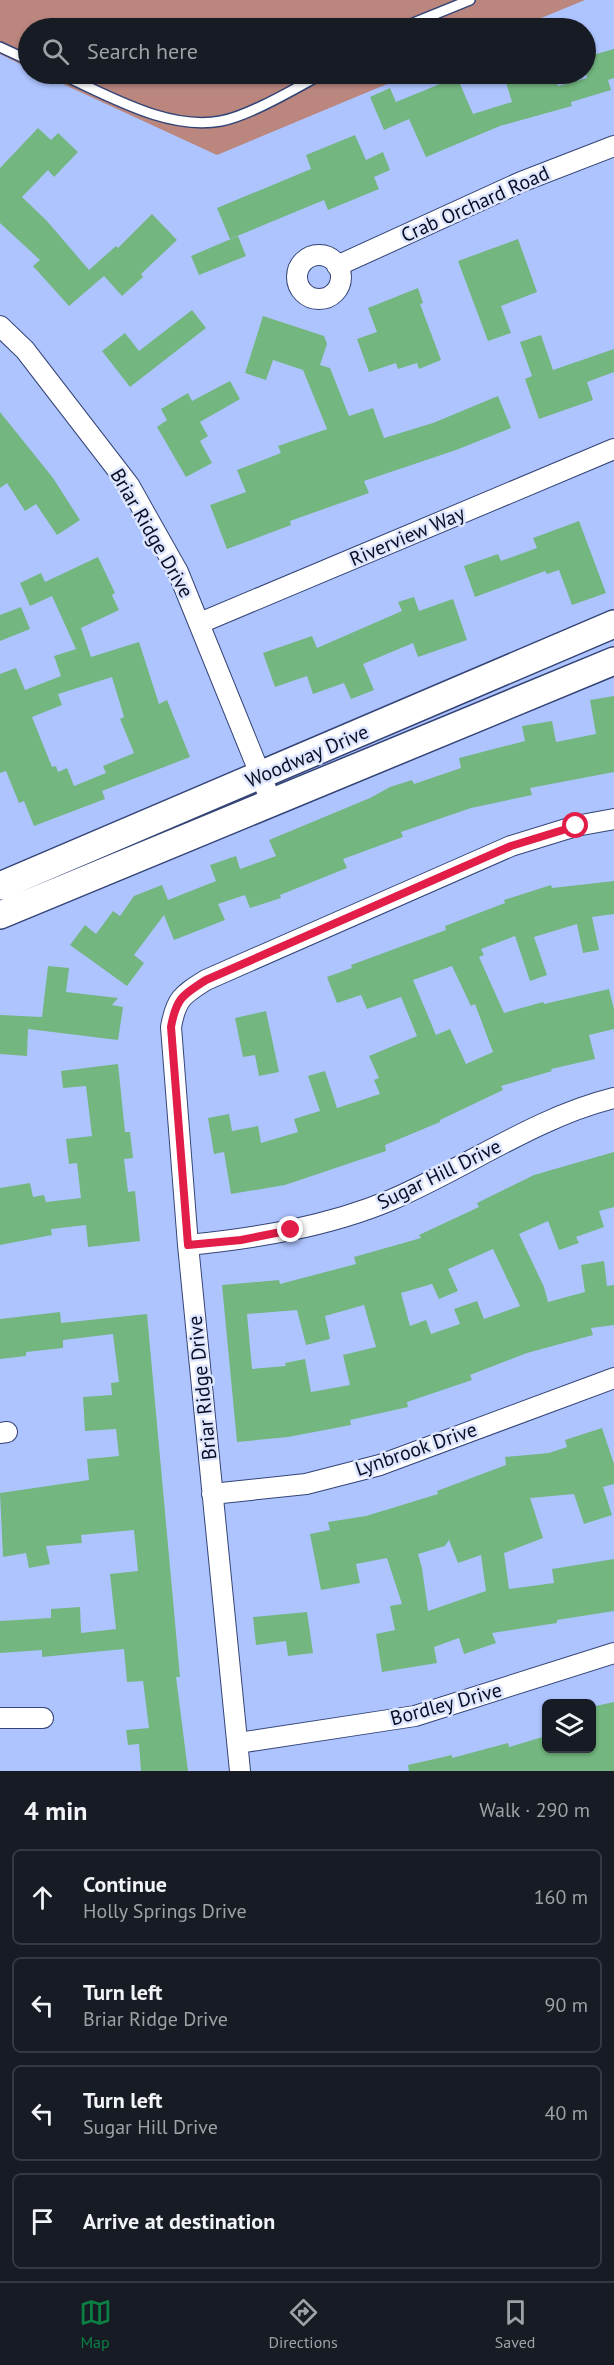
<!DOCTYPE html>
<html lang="en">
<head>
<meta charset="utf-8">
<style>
	body { margin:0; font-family:"PT Sans",sans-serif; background:#242831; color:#f1f3f6 }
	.controls { position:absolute; right:18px; bottom:18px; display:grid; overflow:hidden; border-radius:9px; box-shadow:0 2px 4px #0004 }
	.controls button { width:54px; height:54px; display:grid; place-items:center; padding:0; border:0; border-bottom:2px solid #363941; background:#171b24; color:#f1f3f6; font:30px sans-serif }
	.stop { position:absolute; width:18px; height:18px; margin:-14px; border:4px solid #e11d48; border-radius:50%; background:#fff }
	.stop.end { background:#e11d48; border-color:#fff; box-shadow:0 2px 6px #0008 }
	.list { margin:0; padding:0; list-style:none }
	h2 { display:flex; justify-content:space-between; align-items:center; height:78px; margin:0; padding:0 24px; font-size:26px }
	h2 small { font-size:20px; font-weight:400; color:#9ea1a6 }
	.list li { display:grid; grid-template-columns:39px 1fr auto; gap:18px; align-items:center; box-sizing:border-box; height:96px; margin:0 12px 12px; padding:0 12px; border:2px solid #363941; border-radius:9px }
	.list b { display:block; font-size:22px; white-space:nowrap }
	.list p { margin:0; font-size:20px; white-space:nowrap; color:#9ea1a6 }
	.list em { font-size:20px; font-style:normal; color:#9ea1a6 }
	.icon { flex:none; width:33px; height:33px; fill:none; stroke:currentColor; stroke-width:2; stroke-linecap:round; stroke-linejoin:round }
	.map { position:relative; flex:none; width:614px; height:1771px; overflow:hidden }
	.search { position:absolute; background:#171b24; box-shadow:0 2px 4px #0004; left:18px; right:18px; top:18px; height:66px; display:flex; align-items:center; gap:15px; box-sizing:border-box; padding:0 21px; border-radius:33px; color:#9ea1a6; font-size:22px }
	.sheet { height:510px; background:#171b24 }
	nav { display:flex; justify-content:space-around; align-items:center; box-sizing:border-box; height:84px; border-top:2px solid #363941; background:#171b24; font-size:16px; color:#9ea1a6 }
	nav a { display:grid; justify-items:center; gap:3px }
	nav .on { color:#0b8043 }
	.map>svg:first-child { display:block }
	.green { fill:#ba867e }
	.building { fill:#73b67f; fill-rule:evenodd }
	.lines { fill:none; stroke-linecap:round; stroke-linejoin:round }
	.lane-casing { stroke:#344476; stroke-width:12 }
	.street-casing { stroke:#344476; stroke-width:22 }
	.secondary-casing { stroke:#344476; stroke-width:30 }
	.lane { stroke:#fff; stroke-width:9 }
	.street { stroke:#fff; stroke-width:20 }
	.secondary { stroke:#fff; stroke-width:27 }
	.route { stroke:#e11d48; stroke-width:8 }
	.labels { text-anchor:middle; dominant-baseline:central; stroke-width:5; stroke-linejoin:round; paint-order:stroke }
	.street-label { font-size:20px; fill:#080e23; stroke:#dde6fe }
</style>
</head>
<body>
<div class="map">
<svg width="614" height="1771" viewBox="0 0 614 1771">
	<rect width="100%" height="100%" fill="#aec4ff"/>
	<!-- green -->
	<path class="green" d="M0,0h585l-68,28h-489v40l-28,-14z
		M41,74h370l-194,81z"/>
	<!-- building -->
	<path class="building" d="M614,49v29l-6,2 3,10 -40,12 1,4 -72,20 -74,31 -17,-38 -25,11 -14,-33 20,-9 6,14 61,-25 16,37 39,-12 -7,-23 20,-5 2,6 27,-6 4,12 29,-8 -2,-21z
		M38,128l13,12 7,-7 20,19 -24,25 -6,-7 -26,27 25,24 42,49 27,-24 2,2 34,-34 25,26 -36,34 2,3 -21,19 -18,-20 -35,30 -36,-40 7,-6 -40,-37v-55z
		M355,135l11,25 17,-8 7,18 -16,7 5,12 -51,21 -4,-10 -94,39 -13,-31 94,-39 -5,-14z
		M238,236l8,20 -47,19 -8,-19z
		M518,239l19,53 -36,14 10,27 -23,8 -30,-80z
		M418,288l5,15 -3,1 21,56 -22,9 -2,-6 -19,6 -2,-6 -27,9 -12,-33 20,-7 -9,-24z
		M192,310l14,18 -76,59 -28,-36 23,-18 14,18z
		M263,316l61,20 3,8 -7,21 10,3 19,48 24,-8 11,30 49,-15 65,-27 13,32 -55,22 -92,31 5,12 -79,28 1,4 -64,24 -17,-44 36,-13 -9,-22 44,-17 -3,-7 49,-17 -24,-59 -30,-10 -7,20 -21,-7z
		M541,335l12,35 61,-21v23l-27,10 6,18 -54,19 -14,-40 7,-3 -12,-34z
		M230,381l10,18 -40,23 8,14 -8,5 12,22 -26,14 -29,-50 10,-7 -6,-11 27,-16 4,8z
		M0,412l53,66 27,42 -23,15 -21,-31 -11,7 -18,-28 -7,5z
		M579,521l27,72 -34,12 -13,-35 -12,4 -2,-3 -70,26 -11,-31 34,-12 3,7 36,-13 -4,-10z
		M98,557l17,36 -3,2 7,15 -38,18 10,29 48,-15 20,62 8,-4 23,57 -88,34 3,8 -71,27 -10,-25 -5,2 -13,-32 -6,2v-99l16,-6 9,22 36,-14 -7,-20 22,-7 -24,-53 -22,10 -10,-23 21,-10 4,9zM112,677l12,40 -4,2 14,34 -31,13 3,7 -32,13 -7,-18 -9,4 -2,-6 -4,1 -20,-50 30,-12 -4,-11z
		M414,597l5,14 34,-12 14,41 -49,17 -5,-14 -50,21 11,26 -23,9 -7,-16 -31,11 -6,-18 -32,11 -12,-34 49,-17 5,12 85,-37 -4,-9z
		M21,607l9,22 -30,12v-26z
		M614,696v76l-84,16 2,7 -61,13 -70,24 2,5 -60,22 4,9 -67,27 1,3 -31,10 -5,-13 -27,9 7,16 -51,20 -10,-25 -30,40 10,8 -17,23 -57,-41 15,-20 11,9 17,-23 7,5 14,-20 28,-11 6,15 48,-19 -6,-16 26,-9 4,13 36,-13 -7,-16 101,-42 20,-11 22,-7 2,4 47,-16 -2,-10 66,-17 -3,-15 30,-5 4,21 40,-8 -6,-34z
		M614,881v33l-22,3 7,33 -16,3 -6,-29 -43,13 13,38 -17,6 -15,-45 -34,13 3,6 -5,2 25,56 39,-11 1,2 65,-15 5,20v20l-25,6 6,24 -44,10 1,2 -51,15 2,4 -63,30v2l-55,23 1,6 -101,34 -54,9 -7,-42 -10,2 -6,-36 21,-4 3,17 26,-5 3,17 37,-11 -4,-13 26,-8 -12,-35 17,-5 12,37 43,-14 -6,-14 5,-2 -10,-22 48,-20 -16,-39 -34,12 -6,-14 -24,8 -10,-26 25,-9 -1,-3 95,-35 -1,-4 60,-23 -1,-3 47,-15 1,3zM452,966l19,40 4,-2 18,48 -27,12 -16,-35 -14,6 -23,-55z
		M48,966l21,2 -3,24 52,6 -6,7 11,2 -5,33 -90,-11 -1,27 -27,-2v-39l42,2z
		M266,1011l13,61 -20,4 -4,-21 -12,2 -8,-39z
		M118,1064l7,68h5l3,26 -9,1 4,33 7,-1 5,50 -52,6 -2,-22 -35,4 1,6 -52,10v-57l30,-5 3,14 11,-2 2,7 35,-4 -4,-35 -8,1 -3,-25 26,-3 -6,-50 -23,2 -2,-17z
		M614,1152v55l-15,4 5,16 -28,10 3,6 -20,7 -11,-29 -29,13 25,53 4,15 37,-10 -4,-27 23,-4 3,25 7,-1v40l-23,3 2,7 -66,18 -57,22 2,5 -65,22 1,5 -58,13 1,5 -63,12 -51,5 -15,-157 57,-5 1,4 76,-20 -2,-7 67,-19 -2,-3 60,-28 -2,-4 57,-28zM493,1249l27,57 -36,13 -7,-18 -23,8 6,15 -29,10 -5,-14 -16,6 -9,-33 31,-9 7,15 19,-8 -10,-22zM364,1305l12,42 -33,8 7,30 -39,7 -6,-33 -20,4 1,3 -34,3 -5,-55 50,-4 9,35 24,-6 -5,-23z
		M60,1312l1,11 86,-9 33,363h-4l12,94h-47l-2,-27 -11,1 -2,-15 23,-2 -6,-47 -16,1 -3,-33 -82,8v-7l-42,3v-32l51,-3v-9l29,-2 1,26 35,-4 -6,-55 28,-3 -4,-41 -53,5 1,8 -36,3 4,18 -21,4 -3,-15 -23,4 -3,-64 89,-13 -2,-21 32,-3 -3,-27 -31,2 -2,-34 29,-2 -1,-12 8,-1 -6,-48 -50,6v8l-37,4v4l-26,3v-40z
		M602,1428l12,36v20l-11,3 9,28 -28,9 -10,-30 -44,4 13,40 -39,15 5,36 45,-6 -2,-14 62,-10v52l-57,9v3l-65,10 4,10 -32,11 -5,-16 -25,9 3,16 -55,9 -6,-38 19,-4 -5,-24 12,-2 -15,-46 -31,6 4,19 -39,7 -11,-56 20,-4 -2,-8 38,-6 72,-22 -1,-3 69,-26 -1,-8 44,-4 18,-6 -2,-7zM449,1540l9,23 23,-8 5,36 -58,20 -6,-43 -4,-14 27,-8z
		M307,1612l6,41 -25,3 -2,-15 -30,4 -3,-28z
		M614,1702v69h-205l-1,-6 44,-10v3l56,-15 1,4 37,-11v13h45v-42z"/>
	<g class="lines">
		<!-- lane casing -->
		<g class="lane-casing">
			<path id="lane" d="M401,28l69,-28
				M0,47l28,13
				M60,74c48,21 107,57 161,47 28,-5 75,-33 101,-47"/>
		</g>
		<!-- street casing -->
		<g class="street-casing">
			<path id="street" d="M297 277a22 22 0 1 1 44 0a22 22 0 1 1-44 0Z
				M337,266l184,-84 93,-36
				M0,326l25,24 104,135 49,87 93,229
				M200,623l414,-174
				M188,1245c68,-7 139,-18 203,-45 75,-32 143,-82 223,-102
				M0,1433l7,-1
				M212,1494l94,-10 74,-19 234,-87
				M0,1718h43
				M238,1743l177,-27 199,-63
				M240,1771l-52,-526 -17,-218c5,-28 11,-32 35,-47l305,-134 65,-20 38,-7"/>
		</g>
		<!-- secondary casing -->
		<g class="secondary-casing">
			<path id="secondary" d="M0,886l614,-262
				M0,915l614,-254"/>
		</g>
		<!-- lane -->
		<use href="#lane" class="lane"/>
		<!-- street -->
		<use href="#street" class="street"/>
		<!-- secondary -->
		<use href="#secondary" class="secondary"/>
	</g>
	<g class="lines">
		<!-- route -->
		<path class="route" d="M291,1230l-50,10 -53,5 -17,-218c5,-28 11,-32 35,-47l305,-134 65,-20"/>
	</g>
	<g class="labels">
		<!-- street labels -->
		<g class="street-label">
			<text transform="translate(475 204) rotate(-24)">Crab Orchard Road</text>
			<text transform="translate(152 533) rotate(60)">Briar Ridge Drive</text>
			<text transform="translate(407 536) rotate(-23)">Riverview Way</text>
			<text transform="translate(307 756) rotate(-23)">Woodway Drive</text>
			<text transform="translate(439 1174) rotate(-26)">Sugar Hill Drive</text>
			<text transform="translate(202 1388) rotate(-96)">Briar Ridge Drive</text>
			<text transform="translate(416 1449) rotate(-19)">Lynbrook Drive</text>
			<text transform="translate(446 1704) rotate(-15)">Bordley Drive</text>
		</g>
	</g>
</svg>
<div class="controls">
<button><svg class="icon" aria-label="layers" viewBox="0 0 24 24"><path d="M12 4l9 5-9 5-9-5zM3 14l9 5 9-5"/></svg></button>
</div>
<div class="stop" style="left:576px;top:826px"></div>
<div class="stop end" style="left:291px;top:1230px"></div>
<div class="search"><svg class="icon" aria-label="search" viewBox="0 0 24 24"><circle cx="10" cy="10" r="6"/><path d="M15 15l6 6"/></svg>Search here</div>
</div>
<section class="sheet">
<h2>4 min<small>Walk · 290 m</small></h2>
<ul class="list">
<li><svg class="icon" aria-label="ahead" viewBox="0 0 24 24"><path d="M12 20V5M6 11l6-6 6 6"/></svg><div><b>Continue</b><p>Holly Springs Drive</p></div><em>160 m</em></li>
<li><svg class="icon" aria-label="left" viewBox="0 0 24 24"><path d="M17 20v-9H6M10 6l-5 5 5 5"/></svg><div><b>Turn left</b><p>Briar Ridge Drive</p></div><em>90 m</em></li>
<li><svg class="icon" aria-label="left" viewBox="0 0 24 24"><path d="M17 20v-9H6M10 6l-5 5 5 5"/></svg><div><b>Turn left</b><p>Sugar Hill Drive</p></div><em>40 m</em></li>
<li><svg class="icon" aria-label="arrive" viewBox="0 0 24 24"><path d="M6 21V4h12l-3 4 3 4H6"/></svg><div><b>Arrive at destination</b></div></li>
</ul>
</section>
<nav>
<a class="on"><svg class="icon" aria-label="map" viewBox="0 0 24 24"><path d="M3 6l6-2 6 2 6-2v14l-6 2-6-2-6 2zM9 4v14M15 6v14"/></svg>Map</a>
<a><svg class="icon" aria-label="directions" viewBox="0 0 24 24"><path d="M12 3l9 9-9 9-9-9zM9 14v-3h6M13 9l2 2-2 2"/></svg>Directions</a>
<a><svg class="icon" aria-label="saved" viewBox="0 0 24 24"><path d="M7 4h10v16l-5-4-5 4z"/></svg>Saved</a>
</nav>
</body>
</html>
